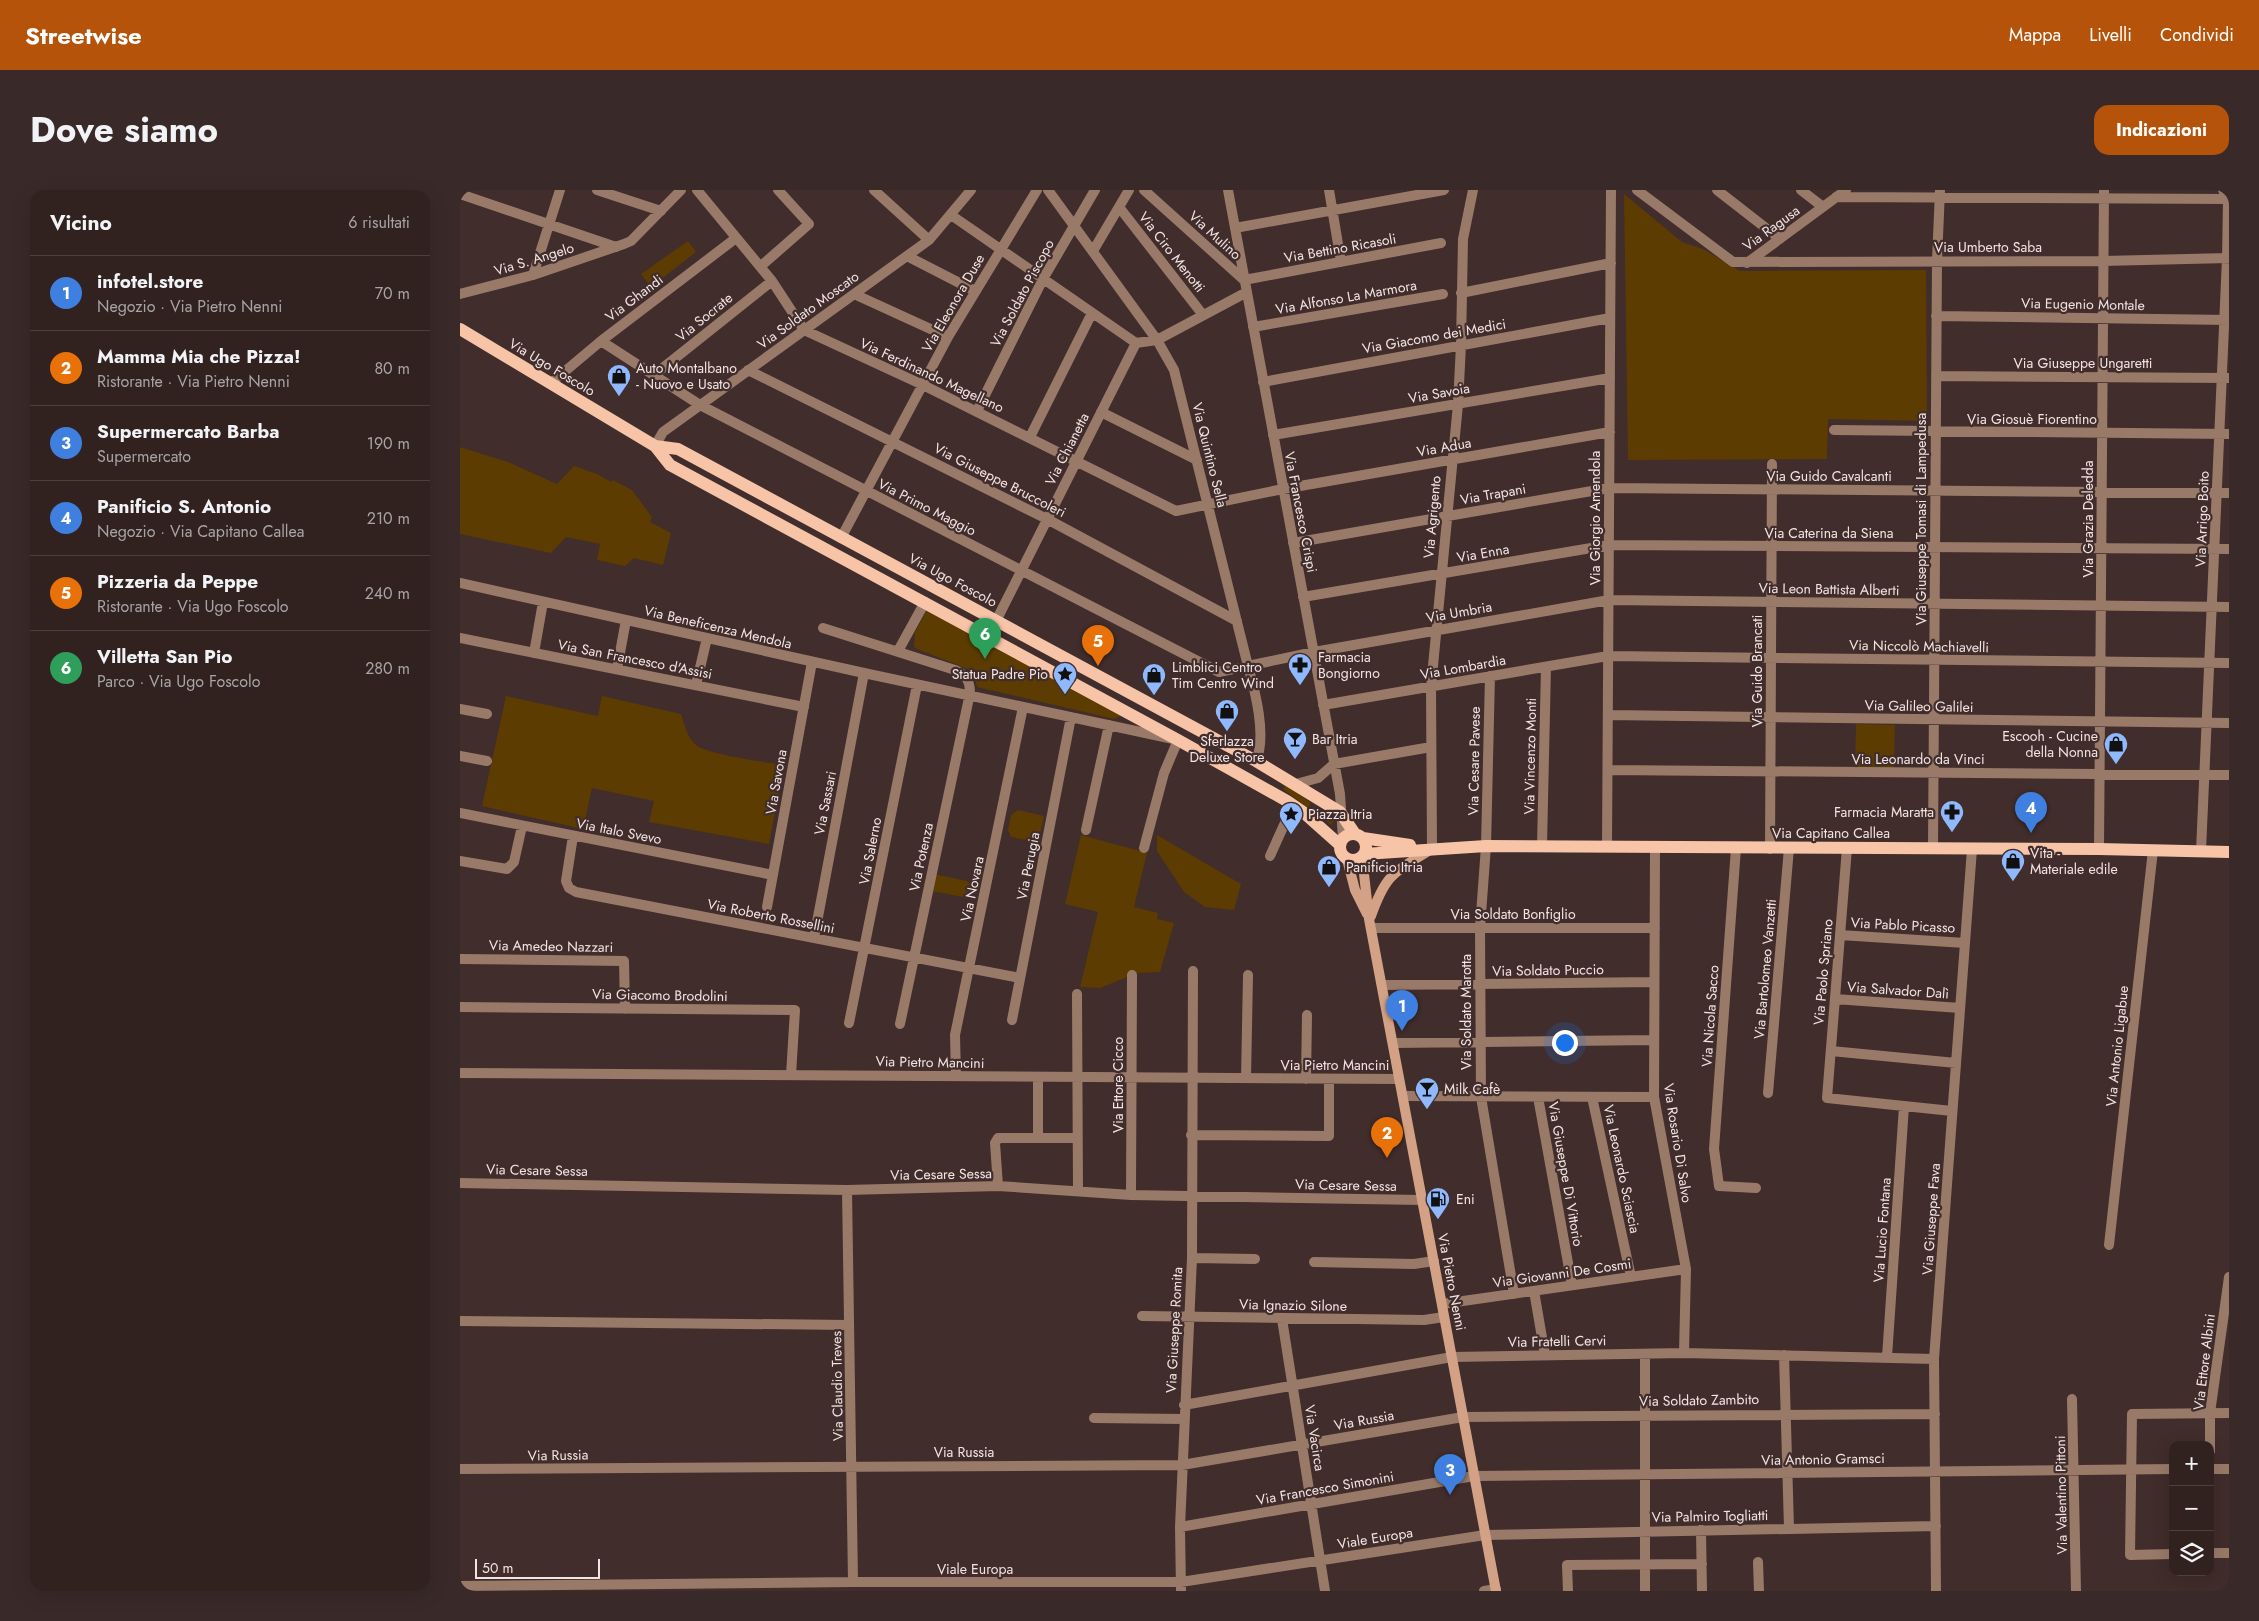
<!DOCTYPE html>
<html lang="it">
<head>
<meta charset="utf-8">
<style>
	body { margin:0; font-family:Jost,sans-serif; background:#392a29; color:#f1f3f6 }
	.controls { position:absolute; right:15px; bottom:15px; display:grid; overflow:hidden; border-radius:10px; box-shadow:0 5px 20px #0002 }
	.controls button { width:45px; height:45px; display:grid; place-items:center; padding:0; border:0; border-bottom:1px solid #4c3f3e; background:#312220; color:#f1f3f6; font:25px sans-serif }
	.scale { position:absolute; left:15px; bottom:12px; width:125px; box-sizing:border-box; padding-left:5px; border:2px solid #f2e4e3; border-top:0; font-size:14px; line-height:18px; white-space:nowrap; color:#f2e4e3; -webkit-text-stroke:4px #412d2b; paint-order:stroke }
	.you { position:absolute; left:1104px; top:852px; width:18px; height:18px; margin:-12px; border:4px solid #fff; border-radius:50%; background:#1a73e8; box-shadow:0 0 0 8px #1a73e833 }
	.badge { display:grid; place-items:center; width:32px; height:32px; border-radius:50%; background:#b45309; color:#fff; font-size:16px; font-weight:700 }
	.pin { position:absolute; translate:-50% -41px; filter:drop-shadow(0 1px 2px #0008) }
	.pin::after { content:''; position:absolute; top:26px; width:18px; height:15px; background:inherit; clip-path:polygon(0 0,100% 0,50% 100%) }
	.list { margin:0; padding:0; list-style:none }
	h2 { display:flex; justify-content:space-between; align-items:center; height:65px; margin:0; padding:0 20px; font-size:21px }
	h2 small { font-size:16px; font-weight:400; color:#a8a4a5 }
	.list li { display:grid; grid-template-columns:32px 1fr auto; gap:15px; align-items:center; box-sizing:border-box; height:75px; padding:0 20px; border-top:1px solid #4c3f3e }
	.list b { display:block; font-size:19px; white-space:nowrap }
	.list p { margin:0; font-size:16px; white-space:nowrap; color:#a8a4a5 }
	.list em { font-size:16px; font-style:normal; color:#a8a4a5 }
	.icon { flex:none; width:28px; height:28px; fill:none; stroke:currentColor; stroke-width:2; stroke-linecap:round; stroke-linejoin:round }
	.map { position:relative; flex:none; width:1769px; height:1401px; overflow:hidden; border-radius:15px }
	header { display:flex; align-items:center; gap:30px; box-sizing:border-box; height:70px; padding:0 25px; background:#b45309; color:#fff }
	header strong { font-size:24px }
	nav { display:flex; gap:28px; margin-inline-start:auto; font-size:18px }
	.intro { display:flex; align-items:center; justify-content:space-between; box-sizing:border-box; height:120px; padding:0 30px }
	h1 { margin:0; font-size:35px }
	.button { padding:12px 22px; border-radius:15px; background:#b45309; color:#fff; font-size:18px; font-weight:700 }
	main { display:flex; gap:30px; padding:0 30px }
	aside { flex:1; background:#312220; border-radius:15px; box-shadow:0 5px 20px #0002 }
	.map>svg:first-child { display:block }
	.green { fill:#5c3c00 }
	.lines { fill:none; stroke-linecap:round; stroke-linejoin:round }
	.pedestrian { stroke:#997a69; stroke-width:10 }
	.minor { stroke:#997a69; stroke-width:10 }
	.secondary { stroke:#d3a286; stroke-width:10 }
	.primary { stroke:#f7c4a8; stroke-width:12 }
	.labels { text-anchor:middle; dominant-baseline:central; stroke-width:4.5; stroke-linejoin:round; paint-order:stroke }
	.street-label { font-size:14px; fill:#f2e4e3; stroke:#412d2b }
	.poi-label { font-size:14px; fill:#f2e4e3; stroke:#412d2b; text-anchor:start }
</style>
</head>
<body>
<header>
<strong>Streetwise</strong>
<nav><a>Mappa</a><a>Livelli</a><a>Condividi</a></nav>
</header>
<div class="intro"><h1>Dove siamo</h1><a class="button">Indicazioni</a></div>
<main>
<aside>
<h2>Vicino<small>6 risultati</small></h2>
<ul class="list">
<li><span class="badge" style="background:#3f7fe0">1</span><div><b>infotel.store</b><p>Negozio · Via Pietro Nenni</p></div><em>70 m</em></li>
<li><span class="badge" style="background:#e8710a">2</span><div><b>Mamma Mia che Pizza!</b><p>Ristorante · Via Pietro Nenni</p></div><em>80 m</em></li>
<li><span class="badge" style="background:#3f7fe0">3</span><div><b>Supermercato Barba</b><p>Supermercato</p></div><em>190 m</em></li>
<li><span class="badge" style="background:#3f7fe0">4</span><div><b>Panificio S. Antonio</b><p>Negozio · Via Capitano Callea</p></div><em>210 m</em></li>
<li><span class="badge" style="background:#e8710a">5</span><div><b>Pizzeria da Peppe</b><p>Ristorante · Via Ugo Foscolo</p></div><em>240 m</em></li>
<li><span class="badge" style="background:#2e9e5b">6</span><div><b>Villetta San Pio</b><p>Parco · Via Ugo Foscolo</p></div><em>280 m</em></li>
</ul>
</aside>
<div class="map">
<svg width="1769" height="1401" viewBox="0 0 1769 1401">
	<rect width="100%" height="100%" fill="#412d2b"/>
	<!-- green -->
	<path class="green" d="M1164,4l58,48 21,7 37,22 186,-1 1,151 -99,-2 -1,40 -199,1z
		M228,51l8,11 -45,35 -10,-13z
		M0,257l48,15 49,22 17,-18 23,8 14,8 2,-2 19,10 20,27 -2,5 21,11 -8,32 -29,-7 -9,8 -28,-6 3,-16 -34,-7 -15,16 -91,-19z
		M470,415l198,107 -14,7 -137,-32 -4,-16 -56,-22 -3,-3 1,-14z
		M46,506l92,20 4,-20 79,18c3,9 7,25 15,31 13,10 70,17 88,20l-15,79 -120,-22 5,-21 -62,-13 -9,41 -101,-23z
		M1396,534l39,1 -1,43h-39z
		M826,595l25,18 -3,5 -25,-19z
		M854,617l20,14 -3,4 -20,-15z
		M558,620l26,6 -6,26 -27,-5 -3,-7 3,-15z
		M621,645l66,18 -13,54 24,6 -1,6 17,4 -14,49 -23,1 -37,15 -20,-1 18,-75 -33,-8z
		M697,645l84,49 -7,26 -29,-3 -21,-15 -27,-41z
		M474,684l33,7 4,5 -2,12 -38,-7z"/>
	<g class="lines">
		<!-- pedestrian -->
		<path class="pedestrian" d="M788,476c7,25 19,70 8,95
			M810,666l23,-51"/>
		<!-- minor -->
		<path class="minor" d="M137,0l64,21
			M237,0l75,91 32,49 119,55 253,126 107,-22 327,-57
			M414,0l55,50
			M588,0l109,150 17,30 74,296
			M684,0l100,90 197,-37
			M768,0l112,604 3,45
			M869,0l12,72
			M1177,0l96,72 370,-1 126,-3
			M1257,0l63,49
			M1341,0l22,17
			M0,4l156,53
			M1376,7l392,2
			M659,17l84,108
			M491,25l185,128 21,-3 90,-48
			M775,38l209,-38
			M633,61l36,-61
			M447,66l68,35
			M1287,73l99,-73
			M301,76l48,-42 -31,-34
			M73,85l27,-85
			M1001,103l150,-30
			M0,104l73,-19 91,-31 7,-3 50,-51
			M394,104l94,43
			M1476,126l293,4
			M793,137l190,-33
			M141,151l99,64 519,267 95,-20 295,-52 620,7
			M288,180l299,149 190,102
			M194,185l118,-94
			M1476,186l293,2
			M803,192l347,-64
			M91,193l50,-42 135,-103
			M517,221l66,-132 52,-89
			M641,222l96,48
			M1374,240l395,4
			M813,245l337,-57
			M570,247l62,-124
			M195,256l8,-14 266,-192 42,-50
			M381,348l107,-201 89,-147
			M833,353l316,-55 620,5
			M0,393l404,90 314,67 -14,33 -20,75
			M843,407l306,-52 620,4
			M536,431l140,-278
			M363,438l132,42c11,4 15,11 15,23l-70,331
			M0,448l344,69
			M438,461l27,-49
			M74,463l9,-51
			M157,479l9,-49
			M1030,486l-4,170 -6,82 1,169 33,197
			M236,495l11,-47
			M863,515l285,-49 621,7
			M0,519l27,5
			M1148,525l621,8
			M0,566l27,5
			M1148,580l621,5
			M836,594l22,-6 16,-14 97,-17
			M0,623l313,62
			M626,640l23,-105
			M113,646l-7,45 3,7 7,4 444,86
			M1082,656l4,-179
			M1147,656l4,-656
			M1195,657l-1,250 32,172 -2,84
			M972,658l-1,-161 27,-283 3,-59 2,-106 10,-49
			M1276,658l-22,301 5,37 37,2
			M1387,658l-20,250 125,13
			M1473,658l4,-587 3,-71
			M1310,659l2,-385
			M1639,659l5,-659
			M1741,661l26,-593 1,-59 -5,-9
			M0,671l47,8 7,-7 8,-36
			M307,717l45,-245
			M911,738h284
			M1380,745l125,8
			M354,748l50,-265
			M0,769l164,2 1,48
			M922,795l272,-3
			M617,804l1,196
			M1375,809l125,9
			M0,817l335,3 -4,65
			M552,830l59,-303
			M389,833l68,-338
			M933,853l261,-3
			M1371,861l125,12
			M0,883l939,6
			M496,886l-1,-41 68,-328
			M786,888l2,-103
			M846,889l1,-64
			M1308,903l21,-245
			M943,906l251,1
			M1078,907l34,188
			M1132,907l39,180
			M731,945l138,1v-57
			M578,947v-60
			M0,993l387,7 151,-4 133,9 291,5
			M538,996l-3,-43 3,-5h79
			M387,1000l6,392
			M671,1005l1,-220
			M1649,1055l44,-395
			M732,1068l63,1
			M854,1072l100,2 20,-3
			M1074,1101l11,64
			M982,1114l244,-35
			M682,1126l282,4 20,-3
			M822,1129l43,272
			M0,1131l389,4
			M1324,1165l5,173
			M1427,1167l17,-251
			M1612,1209l4,192
			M724,1215l268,-48 232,-4 250,6
			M634,1228l90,1
			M1750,1261v-38l19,-136
			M0,1279l722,-4 281,-48 472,-3
			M1750,1279h19
			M720,1337l294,-51 699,-7
			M1241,1340l1,61
			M1750,1363h19
			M1713,1364l-43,1 2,-141 97,-1
			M1298,1372l1,29
			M0,1396l393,-4h328l304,-47 451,-9
			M721,1401l-1,-64 12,-269 1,-287
			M1024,1401l12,-2
			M1108,1401l-1,-26 135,-1
			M1185,1401v-237
			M1476,1401l-2,-232 38,-510"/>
		<!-- secondary -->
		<path class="secondary" d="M902,666l7,63 127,672
			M887,669l8,31 12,24
			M911,726c15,-42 22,-43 59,-66"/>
		<!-- primary -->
		<path class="primary" d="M0,139l195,117 15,19 508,275 109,61 16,11 37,33
			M195,256l23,3 578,312 84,51 15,22
			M880 657a13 13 0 1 1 26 0a13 13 0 1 1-26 0Z
			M903,648l47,7
			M904,664l122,-8 613,3 130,3"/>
	</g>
	<!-- icons -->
	<defs>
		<g id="shop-pin" transform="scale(1.25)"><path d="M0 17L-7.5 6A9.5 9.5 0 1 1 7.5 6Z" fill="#8fb8fd" stroke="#412d2b"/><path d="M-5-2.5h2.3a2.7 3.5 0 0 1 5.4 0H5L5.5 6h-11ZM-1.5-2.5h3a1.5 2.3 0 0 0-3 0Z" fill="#111"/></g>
		<g id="pharmacy-pin" transform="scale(1.25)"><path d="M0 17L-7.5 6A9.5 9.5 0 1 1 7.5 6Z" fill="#8fb8fd" stroke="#412d2b"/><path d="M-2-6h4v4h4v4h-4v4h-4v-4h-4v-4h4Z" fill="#111"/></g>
		<g id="sight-pin" transform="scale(1.25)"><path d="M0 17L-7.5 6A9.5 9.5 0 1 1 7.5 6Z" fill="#8fb8fd" stroke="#412d2b"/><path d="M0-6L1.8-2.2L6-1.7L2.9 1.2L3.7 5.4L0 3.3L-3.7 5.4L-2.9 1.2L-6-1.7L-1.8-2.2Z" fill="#111"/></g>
		<g id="bar-pin" transform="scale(1.25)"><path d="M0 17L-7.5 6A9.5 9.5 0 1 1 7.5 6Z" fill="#8fb8fd" stroke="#412d2b"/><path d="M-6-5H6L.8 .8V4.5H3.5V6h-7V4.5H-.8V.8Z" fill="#111"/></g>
		<g id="fuel-pin" transform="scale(1.25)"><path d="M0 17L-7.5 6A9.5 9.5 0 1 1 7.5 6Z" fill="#8fb8fd" stroke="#412d2b"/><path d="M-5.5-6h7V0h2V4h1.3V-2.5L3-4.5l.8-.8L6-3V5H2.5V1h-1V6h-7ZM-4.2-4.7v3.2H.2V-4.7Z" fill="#111"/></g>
	</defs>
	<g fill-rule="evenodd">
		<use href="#shop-pin" x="159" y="186"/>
		<use href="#pharmacy-pin" x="840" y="475"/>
		<use href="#sight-pin" x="605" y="484"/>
		<use href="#shop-pin" x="694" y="485"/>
		<use href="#shop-pin" x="767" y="521"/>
		<use href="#bar-pin" x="835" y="549"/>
		<use href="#shop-pin" x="1656" y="554"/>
		<use href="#pharmacy-pin" x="1492" y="622"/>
		<use href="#sight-pin" x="831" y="624"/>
		<use href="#shop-pin" x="1553" y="671"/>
		<use href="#shop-pin" x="869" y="677"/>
		<use href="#bar-pin" x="967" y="899"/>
		<use href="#fuel-pin" x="978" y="1009"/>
	</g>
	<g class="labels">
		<!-- street labels -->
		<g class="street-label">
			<text transform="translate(1311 38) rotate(-36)">Via Ragusa</text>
			<text transform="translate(755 45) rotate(42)">Via Mulino</text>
			<text x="1528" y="57">Via Umberto Saba</text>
			<text transform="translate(880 58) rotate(-10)">Via Bettino Ricasoli</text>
			<text transform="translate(712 62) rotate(52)">Via Ciro Menotti</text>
			<text transform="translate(74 69) rotate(-17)">Via S. Angelo</text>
			<text transform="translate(562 103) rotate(-62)">Via Soldato Piscopo</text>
			<text transform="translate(886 107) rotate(-10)">Via Alfonso La Marmora</text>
			<text transform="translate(174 108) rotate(-37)">Via Ghandi</text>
			<text transform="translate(493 113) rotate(-60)">Via Eleonora Duse</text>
			<text transform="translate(1623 114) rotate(1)">Via Eugenio Montale</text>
			<text transform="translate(348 120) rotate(-36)">Via Soldato Moscato</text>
			<text transform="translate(244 127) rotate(-39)">Via Socrate</text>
			<text transform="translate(974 146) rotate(-10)">Via Giacomo dei Medici</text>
			<text x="1623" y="173">Via Giuseppe Ungaretti</text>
			<text transform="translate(92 177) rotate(31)">Via Ugo Foscolo</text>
			<text transform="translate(472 185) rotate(25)">Via Ferdinando Magellano</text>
			<text transform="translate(979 203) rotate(-10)">Via Savoia</text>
			<text x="1572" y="229">Via Giosuè Fiorentino</text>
			<text transform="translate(984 257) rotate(-10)">Via Adua</text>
			<text transform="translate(607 259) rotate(-63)">Via Chianetta</text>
			<text transform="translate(750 265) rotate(76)">Via Quintino Sella</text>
			<text x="1369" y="286">Via Guido Cavalcanti</text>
			<text transform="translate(540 290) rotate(27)">Via Giuseppe Bruccoleri</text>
			<text transform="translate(1033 304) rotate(-10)">Via Trapani</text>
			<text transform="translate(467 317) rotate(27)">Via Primo Maggio</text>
			<text transform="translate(841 322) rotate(79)">Via Francesco Crispi</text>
			<text transform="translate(972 327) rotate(-85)">Via Agrigento</text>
			<text transform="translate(1135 328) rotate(-90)">Via Giorgio Amendola</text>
			<text transform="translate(1461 329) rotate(-90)">Via Giuseppe Tomasi di Lampedusa</text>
			<text transform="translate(1628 329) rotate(-90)">Via Grazia Deledda</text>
			<text transform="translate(1742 329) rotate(-88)">Via Arrigo Boito</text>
			<text x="1369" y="343">Via Caterina da Siena</text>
			<text transform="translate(1023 363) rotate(-10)">Via Enna</text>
			<text transform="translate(493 390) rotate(28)">Via Ugo Foscolo</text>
			<text transform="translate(1369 399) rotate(1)">Via Leon Battista Alberti</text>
			<text transform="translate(999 422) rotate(-10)">Via Umbria</text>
			<text transform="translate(258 437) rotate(13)">Via Beneficenza Mendola</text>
			<text transform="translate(1459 456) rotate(1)">Via Niccolò Machiavelli</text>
			<text transform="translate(175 469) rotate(11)">Via San Francesco d'Assisi</text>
			<text transform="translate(1003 477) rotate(-10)">Via Lombardia</text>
			<text transform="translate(1297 481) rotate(-90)">Via Guido Brancati</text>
			<text transform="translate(1459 516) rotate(1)">Via Galileo Galilei</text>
			<text transform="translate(1070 566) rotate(-89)">Via Vincenzo Monti</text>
			<text x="1458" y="569">Via Leonardo da Vinci</text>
			<text transform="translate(1014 571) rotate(-89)">Via Cesare Pavese</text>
			<text transform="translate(316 592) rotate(-80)">Via Savona</text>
			<text transform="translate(365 613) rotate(-79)">Via Sassari</text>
			<text transform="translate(159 641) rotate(11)">Via Italo Svevo</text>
			<text x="1371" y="643">Via Capitano Callea</text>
			<text transform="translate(410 661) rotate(-79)">Via Salerno</text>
			<text transform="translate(461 667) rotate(-78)">Via Potenza</text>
			<text transform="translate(568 676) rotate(-79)">Via Perugia</text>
			<text transform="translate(512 699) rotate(-78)">Via Novara</text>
			<text x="1053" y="724">Via Soldato Bonfiglio</text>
			<text transform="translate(311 726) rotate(11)">Via Roberto Rossellini</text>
			<text transform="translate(1443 735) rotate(3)">Via Pablo Picasso</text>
			<text transform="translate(91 756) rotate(1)">Via Amedeo Nazzari</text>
			<text transform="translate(1305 779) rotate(-85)">Via Bartolomeo Vanzetti</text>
			<text transform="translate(1088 780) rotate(-1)">Via Soldato Puccio</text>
			<text transform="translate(1363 782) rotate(-85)">Via Paolo Spriano</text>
			<text transform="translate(1438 800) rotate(4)">Via Salvador Dalì</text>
			<text transform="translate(200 805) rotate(1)">Via Giacomo Brodolini</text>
			<text transform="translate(1006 822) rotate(-90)">Via Soldato Marotta</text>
			<text transform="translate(1250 826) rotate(-86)">Via Nicola Sacco</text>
			<text transform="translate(1657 856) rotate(-84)">Via Antonio Ligabue</text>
			<text transform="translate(470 872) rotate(1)">Via Pietro Mancini</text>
			<text x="875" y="875">Via Pietro Mancini</text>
			<text transform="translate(658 895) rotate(-90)">Via Ettore Cicco</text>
			<text transform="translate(1218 953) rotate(81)">Via Rosario Di Salvo</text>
			<text transform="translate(1162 979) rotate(78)">Via Leonardo Sciascia</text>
			<text transform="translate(77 980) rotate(1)">Via Cesare Sessa</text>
			<text transform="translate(481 984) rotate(-1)">Via Cesare Sessa</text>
			<text transform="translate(1106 984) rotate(80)">Via Giuseppe Di Vittorio</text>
			<text transform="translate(886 995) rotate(1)">Via Cesare Sessa</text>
			<text transform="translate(1471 1029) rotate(-86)">Via Giuseppe Fava</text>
			<text transform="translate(1422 1040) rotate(-86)">Via Lucio Fontana</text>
			<text transform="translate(1102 1083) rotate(-8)">Via Giovanni De Cosmi</text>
			<text transform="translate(992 1092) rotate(79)">Via Pietro Nenni</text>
			<text transform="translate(833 1115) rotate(1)">Via Ignazio Silone</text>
			<text transform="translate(714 1140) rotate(-87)">Via Giuseppe Romita</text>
			<text transform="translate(1097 1151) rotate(-1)">Via Fratelli Cervi</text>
			<text transform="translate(1744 1172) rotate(-83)">Via Ettore Albini</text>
			<text transform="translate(377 1196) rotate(-91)">Via Claudio Treves</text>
			<text transform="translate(1239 1210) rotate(-1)">Via Soldato Zambito</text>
			<text transform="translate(904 1230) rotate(-10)">Via Russia</text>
			<text transform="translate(855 1248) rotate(81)">Via Vacirca</text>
			<text x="504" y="1262">Via Russia</text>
			<text transform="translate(98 1265) rotate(-1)">Via Russia</text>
			<text transform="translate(1363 1269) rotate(-1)">Via Antonio Gramsci</text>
			<text transform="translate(865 1298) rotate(-10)">Via Francesco Simonini</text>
			<text transform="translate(1601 1305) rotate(-91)">Via Valentino Pittoni</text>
			<text transform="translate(1250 1326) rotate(-1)">Via Palmiro Togliatti</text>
			<text transform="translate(915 1348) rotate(-9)">Viale Europa</text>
			<text x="515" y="1379">Viale Europa</text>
		</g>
		<!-- poi labels -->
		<g class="poi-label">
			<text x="176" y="178">Auto Montalbano<tspan x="176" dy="16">- Nuovo e Usato</tspan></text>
			<text x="858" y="467">Farmacia<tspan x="858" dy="16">Bongiorno</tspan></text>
			<text x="712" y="477">Limblici Centro<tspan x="712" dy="16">Tim Centro Wind</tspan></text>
			<text x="588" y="484" text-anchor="end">Statua Padre Pio</text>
			<text x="1638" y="546" text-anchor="end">Escooh - Cucine<tspan x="1638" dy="16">della Nonna</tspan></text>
			<text x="852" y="549">Bar Itria</text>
			<text x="767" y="551" text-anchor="middle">Sferlazza<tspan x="767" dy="16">Deluxe Store</tspan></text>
			<text x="1474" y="622" text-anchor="end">Farmacia Maratta</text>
			<text x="848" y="624">Piazza Itria</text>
			<text x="1570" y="663">Vita -<tspan x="1570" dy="16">Materiale edile</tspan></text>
			<text x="886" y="677">Panificio Itria</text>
			<text x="984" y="899">Milk Cafè</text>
			<text x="996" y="1009">Eni</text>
		</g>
	</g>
</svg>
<div class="controls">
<button>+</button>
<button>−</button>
<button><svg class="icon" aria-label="layers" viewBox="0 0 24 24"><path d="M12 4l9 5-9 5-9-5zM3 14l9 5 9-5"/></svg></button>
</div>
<div class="scale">50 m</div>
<div class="you"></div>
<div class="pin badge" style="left:942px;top:841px;background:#3f7fe0">1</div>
<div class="pin badge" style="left:927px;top:968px;background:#e8710a">2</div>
<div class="pin badge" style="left:990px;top:1305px;background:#3f7fe0">3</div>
<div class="pin badge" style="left:1571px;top:643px;background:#3f7fe0">4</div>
<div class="pin badge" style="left:638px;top:476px;background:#e8710a">5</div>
<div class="pin badge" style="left:525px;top:469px;background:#2e9e5b">6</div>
</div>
</main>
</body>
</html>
